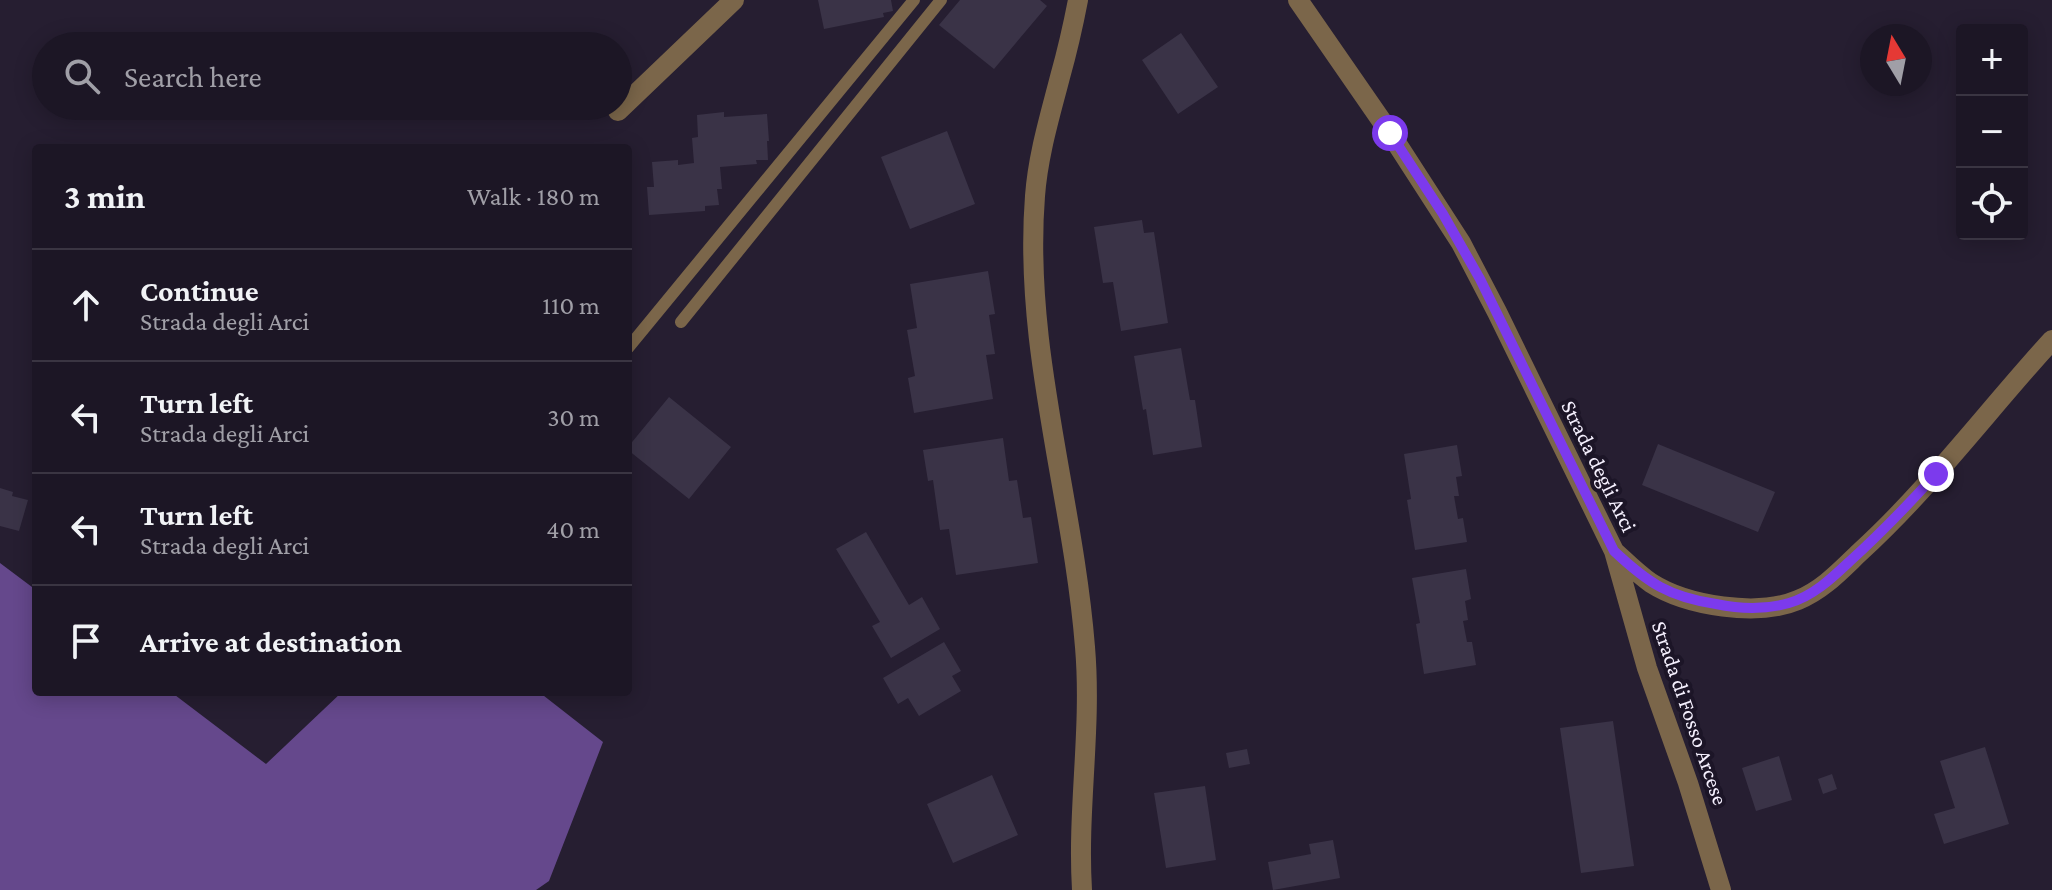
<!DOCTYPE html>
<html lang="en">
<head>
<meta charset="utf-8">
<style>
	body { margin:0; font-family:"Crimson Pro",serif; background:#292332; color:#f1f3f6 }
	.controls { position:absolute; right:24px; top:24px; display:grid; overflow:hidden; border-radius:8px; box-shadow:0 4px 20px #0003 }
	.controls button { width:72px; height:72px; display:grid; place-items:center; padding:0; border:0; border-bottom:2px solid #3a3542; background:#1c1625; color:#f1f3f6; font:40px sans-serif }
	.compass { position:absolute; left:1860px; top:24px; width:72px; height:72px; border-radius:50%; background:#1c1625; box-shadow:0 4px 20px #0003; rotate:350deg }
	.stop { position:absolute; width:24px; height:24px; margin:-18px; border:6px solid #7c3aed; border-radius:50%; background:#fff }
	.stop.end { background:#7c3aed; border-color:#fff; box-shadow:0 2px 8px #0008 }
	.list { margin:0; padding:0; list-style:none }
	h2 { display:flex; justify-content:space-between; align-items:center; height:104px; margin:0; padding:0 32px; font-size:34px }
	h2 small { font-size:26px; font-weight:400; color:#a09fa7 }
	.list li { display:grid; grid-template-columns:52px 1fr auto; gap:24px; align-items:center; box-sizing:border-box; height:112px; padding:0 32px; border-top:2px solid #3a3542 }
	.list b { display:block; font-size:30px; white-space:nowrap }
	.list p { margin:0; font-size:26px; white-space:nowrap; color:#a09fa7 }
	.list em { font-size:26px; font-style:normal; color:#a09fa7 }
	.icon { flex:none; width:44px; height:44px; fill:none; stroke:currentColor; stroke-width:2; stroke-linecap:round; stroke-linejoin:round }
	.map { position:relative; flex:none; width:2052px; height:890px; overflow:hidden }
	.search { position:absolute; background:#1c1625; box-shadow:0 4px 20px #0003; left:32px; top:32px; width:600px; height:88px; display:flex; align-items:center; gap:20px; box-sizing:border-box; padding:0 28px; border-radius:44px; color:#a09fa7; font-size:30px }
	.panel { position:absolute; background:#1c1625; box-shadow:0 4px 20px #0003; left:32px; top:144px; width:600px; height:552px; border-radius:8px }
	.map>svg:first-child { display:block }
	.forest { fill:#65488c }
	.building { fill:#3a3347 }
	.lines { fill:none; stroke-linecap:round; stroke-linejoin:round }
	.service { stroke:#7b664a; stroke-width:12 }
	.minor { stroke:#7b664a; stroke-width:20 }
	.route { stroke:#7c3aed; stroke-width:10 }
	.labels { text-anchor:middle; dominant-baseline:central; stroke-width:8; stroke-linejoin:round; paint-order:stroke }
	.street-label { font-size:22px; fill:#f5f0fe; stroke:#1c1527 }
</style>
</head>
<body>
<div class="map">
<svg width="2052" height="890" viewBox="0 0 2052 890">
	<rect width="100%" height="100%" fill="#261e31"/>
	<!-- forest -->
	<path class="forest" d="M0,563l36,27v102h135l95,72 76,-72h197l64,50 -54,139 -13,9h-536z"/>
	<!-- building -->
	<path class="building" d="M818,0h73l2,11 -10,2 1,4 -60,12z
		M960,0h80l7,6 -53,63 -55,-44z
		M1181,33l37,54 -40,27 -36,-54z
		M724,112v5l43,-3 2,27h-2l1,19h-12l1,4 -37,3 2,22h-5l2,16 -14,1v5l-56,4 -2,-28h7l-2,-25 26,-2v5l16,-2 -2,-25 6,-1 -1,-22z
		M947,131l28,73 -65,25 -29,-72z
		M1142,220l2,13 10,-1 14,91 -47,8 -8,-49 -10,1 -9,-56z
		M988,271l7,43 -6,1 6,39 -9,1 7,44 -79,14 -6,-35 7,-2 -8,-46 10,-2 -7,-44z
		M1181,348l9,52h5l7,47 -49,8 -7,-46 -3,1 -9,-54z
		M669,397l62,50 -42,52 -61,-49v-3z
		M1003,438l6,43 8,-1 6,38 8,-1 7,46 -82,12 -7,-46 -9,1 -7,-50 -5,1 -5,-31z
		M1658,444l117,48 -17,40 -116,-47z
		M1457,445l5,31 -6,1 3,19h-5l4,23 5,-1 4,24 -52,8 -8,-50 4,-1 -7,-45z
		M0,488l13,4 -1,4 16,4 -9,31 -19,-5z
		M866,532l43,73 13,-8 18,32 -49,29 -19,-32 8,-4 -44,-73z
		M1466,569l5,30 -6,2 3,19 -5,1 4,21h5l4,23 -52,9 -8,-50 4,-1 -8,-45z
		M944,642l17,29 -9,5 9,15 -42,25 -11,-18 -10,6 -15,-26z
		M1613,721l21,145 -53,7 -21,-145z
		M1985,747l24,77 -65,20 -10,-30 21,-6 -15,-47z
		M1247,749l3,15 -21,4 -3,-15z
		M1779,756l13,44 -36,11 -14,-43z
		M1832,774l5,15 -14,5 -5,-15z
		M992,775l26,60 -65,28 -26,-59z
		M1205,786l11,74 -50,8 -12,-75z
		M1333,840l7,38 -67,12 -5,-28 43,-8 -2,-10z"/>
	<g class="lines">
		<!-- service -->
		<path class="service" d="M681,322l260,-322
			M628,348l286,-348"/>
		<!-- minor -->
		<path class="minor" d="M1078,0c-5,26 -11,52 -18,77 -10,39 -22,78 -25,119 -12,153 38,300 50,451 7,82 -8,162 -3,243
			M1298,0l92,133 71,110 36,69 117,239c12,11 24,23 37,32 36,23 107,34 147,17 25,-10 43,-30 62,-48 71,-65 128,-142 192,-212
			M618,111l116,-111
			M1614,551l33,117 41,115 33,107"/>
	</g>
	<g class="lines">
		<!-- route -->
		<path class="route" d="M1390,133l53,81 37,65 134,272c34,32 55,46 102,53 24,5 49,6 73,-1 24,-7 42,-24 60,-41 31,-28 59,-57 87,-88"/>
	</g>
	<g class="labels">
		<!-- street labels -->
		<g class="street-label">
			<text transform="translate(1599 466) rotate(64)">Strada degli Arci</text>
			<text transform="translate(1690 713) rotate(71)">Strada di Fosso Arcese</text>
		</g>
	</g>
</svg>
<div class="controls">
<button>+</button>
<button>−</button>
<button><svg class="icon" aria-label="locate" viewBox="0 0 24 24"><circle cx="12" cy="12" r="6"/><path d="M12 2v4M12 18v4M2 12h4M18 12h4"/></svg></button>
</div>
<svg class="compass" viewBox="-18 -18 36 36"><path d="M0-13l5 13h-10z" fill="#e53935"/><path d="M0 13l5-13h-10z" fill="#a09fa7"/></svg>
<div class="stop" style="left:1390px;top:133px"></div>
<div class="stop end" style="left:1936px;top:474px"></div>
<div class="search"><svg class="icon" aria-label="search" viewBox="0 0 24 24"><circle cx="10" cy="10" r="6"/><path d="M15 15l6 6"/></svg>Search here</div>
<section class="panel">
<h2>3 min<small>Walk · 180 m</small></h2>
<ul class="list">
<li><svg class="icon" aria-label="ahead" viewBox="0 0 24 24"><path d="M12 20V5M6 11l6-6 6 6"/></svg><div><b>Continue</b><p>Strada degli Arci</p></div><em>110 m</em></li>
<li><svg class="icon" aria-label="left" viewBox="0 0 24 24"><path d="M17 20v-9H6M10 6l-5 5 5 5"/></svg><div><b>Turn left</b><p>Strada degli Arci</p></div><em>30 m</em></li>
<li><svg class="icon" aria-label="left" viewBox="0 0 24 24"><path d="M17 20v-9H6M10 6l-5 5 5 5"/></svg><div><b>Turn left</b><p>Strada degli Arci</p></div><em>40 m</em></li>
<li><svg class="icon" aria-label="arrive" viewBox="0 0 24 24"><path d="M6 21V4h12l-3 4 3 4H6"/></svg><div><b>Arrive at destination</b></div></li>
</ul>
</section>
</div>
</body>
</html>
